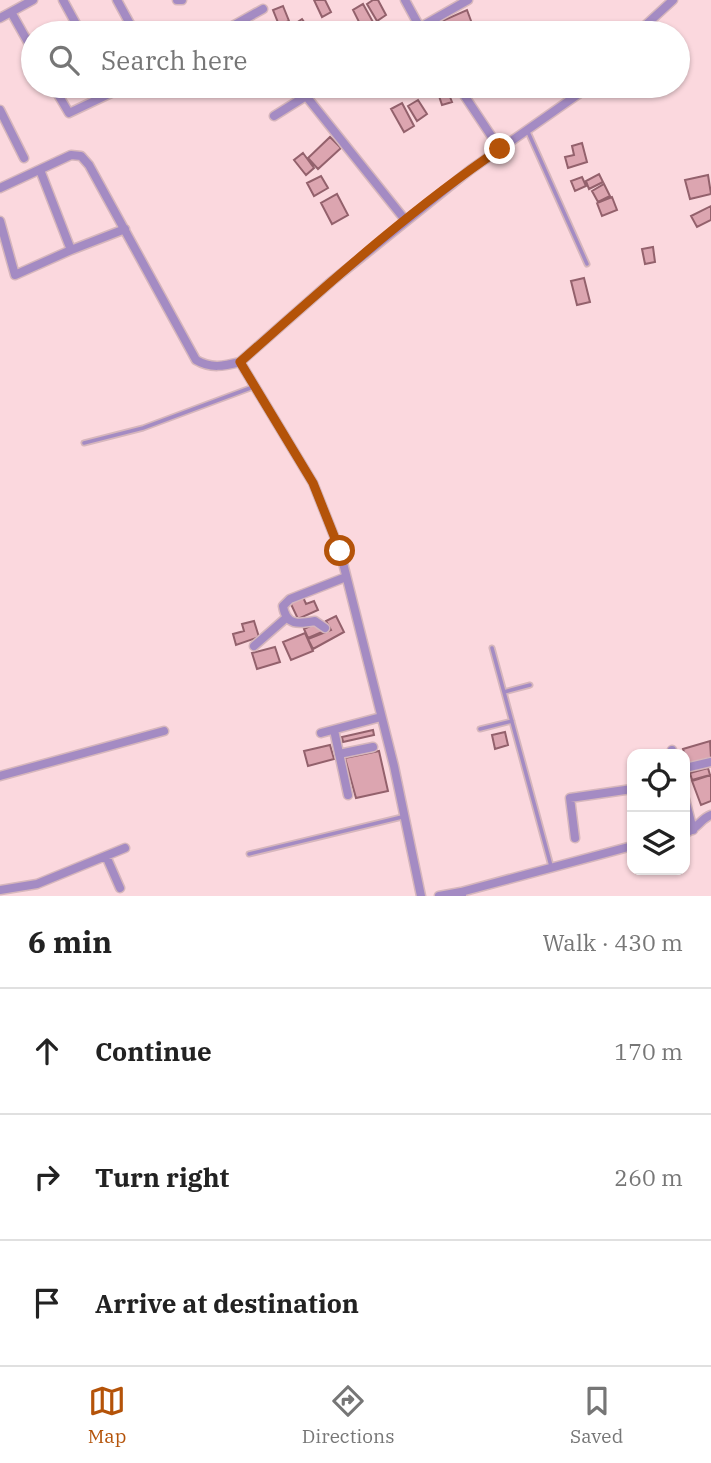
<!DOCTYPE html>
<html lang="en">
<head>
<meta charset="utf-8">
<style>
	body { margin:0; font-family:"IBM Plex Serif",serif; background:#f6f6f6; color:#222 }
	.controls { position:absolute; right:21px; bottom:21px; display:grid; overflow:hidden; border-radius:14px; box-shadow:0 2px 5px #0004 }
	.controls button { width:63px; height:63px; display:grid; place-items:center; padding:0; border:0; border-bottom:2px solid #e0e0e0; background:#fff; color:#222; font:35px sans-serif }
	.stop { position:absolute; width:21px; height:21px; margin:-16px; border:5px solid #b45309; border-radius:50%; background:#fff }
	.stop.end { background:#b45309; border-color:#fff; box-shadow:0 2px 7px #0008 }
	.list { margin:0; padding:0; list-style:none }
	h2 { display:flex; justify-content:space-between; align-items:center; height:91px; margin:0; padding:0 28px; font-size:30px }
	h2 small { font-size:23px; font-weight:400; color:#767676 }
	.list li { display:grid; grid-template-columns:46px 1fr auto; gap:21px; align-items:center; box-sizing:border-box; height:126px; padding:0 28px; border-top:2px solid #e0e0e0 }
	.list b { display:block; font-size:26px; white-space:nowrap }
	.list em { font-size:23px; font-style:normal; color:#767676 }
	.icon { flex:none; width:38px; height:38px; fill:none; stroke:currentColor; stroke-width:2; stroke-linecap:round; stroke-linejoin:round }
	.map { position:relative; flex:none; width:711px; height:896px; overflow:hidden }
	.search { position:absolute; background:#fff; box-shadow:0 2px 5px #0004; left:21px; right:21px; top:21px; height:77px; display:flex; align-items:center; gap:18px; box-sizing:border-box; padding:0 24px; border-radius:38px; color:#767676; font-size:26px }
	.sheet { height:469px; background:#fff }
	nav { display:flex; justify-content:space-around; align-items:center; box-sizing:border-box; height:98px; border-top:2px solid #e0e0e0; background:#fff; font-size:19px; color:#767676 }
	nav a { display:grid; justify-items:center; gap:4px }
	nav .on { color:#b45309 }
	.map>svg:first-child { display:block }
	.building { fill:#dca5b0; stroke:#93616c; stroke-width:2 }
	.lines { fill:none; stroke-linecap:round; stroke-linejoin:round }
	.service-casing { stroke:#d6b6bc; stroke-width:7 }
	.minor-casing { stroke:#d6b6bc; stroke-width:11 }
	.service { stroke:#a48bc3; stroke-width:3.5 }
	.minor { stroke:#a48bc3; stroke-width:8 }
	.route { stroke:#b45309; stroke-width:9 }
</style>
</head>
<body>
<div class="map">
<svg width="711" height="896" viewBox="0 0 711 896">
	<rect width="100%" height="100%" fill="#fbd8de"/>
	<!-- building -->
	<path class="building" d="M314,0h11l6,12 -9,5z
		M373,0h5l8,15 -9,6 -10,-17z
		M363,4l10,18 -11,6 -9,-18z
		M283,6l6,15 -10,4 -6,-15z
		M467,10l7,19 -9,4h-19l-4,-12z
		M302,19l10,14h-31z
		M446,87l6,15 -10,3 -5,-15z
		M418,100l9,14 -10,7 -9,-15z
		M402,103l12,23 -10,6 -13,-23z
		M330,137l11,11 -23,21 -10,-11z
		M582,143l5,19 -19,6 -3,-11 9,-2 -2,-9z
		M303,153l11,15 -8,7 -12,-15z
		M599,174l4,8 -14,7 -3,-8z
		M708,175l3,19 -21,5 -5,-19z
		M321,176l7,12 -14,8 -7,-13z
		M582,177l4,9 -11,5 -4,-10z
		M604,184l6,12 -12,6 -6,-11z
		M337,194l11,21 -16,9 -11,-21z
		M612,197l5,13 -15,6 -5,-13z
		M711,206v14l-14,7 -6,-11z
		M653,247l2,15 -10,2 -3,-15z
		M584,278l6,24 -13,3 -6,-24z
		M303,597l3,7 8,-3 4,9 -20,9 -8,-17z
		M336,616l8,16 -31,17 -5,-10 23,-9 -5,-9z
		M254,621l5,16 -23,8 -3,-11 11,-3 -2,-7z
		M318,622l4,10 -14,6 -4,-9z
		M305,633l8,18 -22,9 -8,-18z
		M275,647l5,15 -23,7 -5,-16z
		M373,730l1,5 -31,7 -1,-5z
		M505,732l3,13 -13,4 -3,-14z
		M710,741l1,17 -23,6 -5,-15z
		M330,745l4,14 -26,7 -4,-15z
		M379,751l9,40 -32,7 -11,-40z
		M708,768l2,7 -18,5 -2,-7z
		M711,775v26l-10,4 -9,-24z"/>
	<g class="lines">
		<!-- service casing -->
		<g class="service-casing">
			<path id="service" d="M528,132l59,132
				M84,443l59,-15 110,-41
				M492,648l59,218
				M504,692l26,-7
				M480,729l32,-8
				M249,854l153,-37"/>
		</g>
		<!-- minor casing -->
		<g class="minor-casing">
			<path id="minor" d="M63,0l18,33
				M117,0l18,33
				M177,0h5
				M405,0l18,33
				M11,12l22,39
				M0,18l33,-18
				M220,33l43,-24
				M410,33l58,-33
				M637,33l36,-33
				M53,86l16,27 57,-27
				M458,86l42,63
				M306,96l100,125
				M0,110l24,48
				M274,116l48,-30
				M40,170l31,80
				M0,188l71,-33 10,1 8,9 107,195c15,9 28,6 44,2
				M0,221l15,54 56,-25 54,-21
				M325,628l-10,-7c-16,3 -29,5 -32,-15l7,-7 56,-22
				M254,646l32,-28
				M334,730l14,65
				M321,733l60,-16
				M672,750l1,4
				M339,754l34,-7
				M685,768l26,-6
				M0,776l164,-45
				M685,799l8,31
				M685,833c12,-3 15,-14 26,-18
				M575,838l-5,-40 62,-9
				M106,856l14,32
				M0,890l37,-6 88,-36
				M421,896l-27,-130 -54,-215 -27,-68 -73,-121 92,-81 138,-111 120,-84
				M439,896l22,-4
				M462,896l-1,-4 171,-46"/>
		</g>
		<!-- service -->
		<use href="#service" class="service"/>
		<!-- minor -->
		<use href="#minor" class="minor"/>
	</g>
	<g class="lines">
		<!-- route -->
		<path class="route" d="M340,551l-27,-68 -73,-121c84,-74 167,-150 260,-213"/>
	</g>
</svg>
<div class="controls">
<button><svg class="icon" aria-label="locate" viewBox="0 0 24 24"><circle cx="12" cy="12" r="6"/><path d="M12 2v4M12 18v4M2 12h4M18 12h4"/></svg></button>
<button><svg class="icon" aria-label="layers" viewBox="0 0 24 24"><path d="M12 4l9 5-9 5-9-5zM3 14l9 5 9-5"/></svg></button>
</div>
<div class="stop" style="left:340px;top:551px"></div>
<div class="stop end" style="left:500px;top:149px"></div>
<div class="search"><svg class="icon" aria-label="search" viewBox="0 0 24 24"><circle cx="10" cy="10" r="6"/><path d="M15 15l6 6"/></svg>Search here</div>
</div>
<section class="sheet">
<h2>6 min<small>Walk · 430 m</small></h2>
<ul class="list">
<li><svg class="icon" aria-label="ahead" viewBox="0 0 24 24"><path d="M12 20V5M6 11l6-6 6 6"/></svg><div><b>Continue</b></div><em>170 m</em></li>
<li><svg class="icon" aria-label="right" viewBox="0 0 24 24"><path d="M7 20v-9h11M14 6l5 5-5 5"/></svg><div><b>Turn right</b></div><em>260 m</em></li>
<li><svg class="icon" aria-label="arrive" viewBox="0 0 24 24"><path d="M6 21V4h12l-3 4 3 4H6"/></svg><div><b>Arrive at destination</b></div></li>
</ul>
</section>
<nav>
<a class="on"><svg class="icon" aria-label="map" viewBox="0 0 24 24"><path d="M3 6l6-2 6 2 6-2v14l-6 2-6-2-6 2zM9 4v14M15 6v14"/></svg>Map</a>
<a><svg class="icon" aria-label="directions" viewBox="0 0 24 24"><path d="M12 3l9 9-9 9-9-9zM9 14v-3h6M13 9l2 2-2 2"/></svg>Directions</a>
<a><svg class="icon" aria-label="saved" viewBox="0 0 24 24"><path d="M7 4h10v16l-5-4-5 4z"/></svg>Saved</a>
</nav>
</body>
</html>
